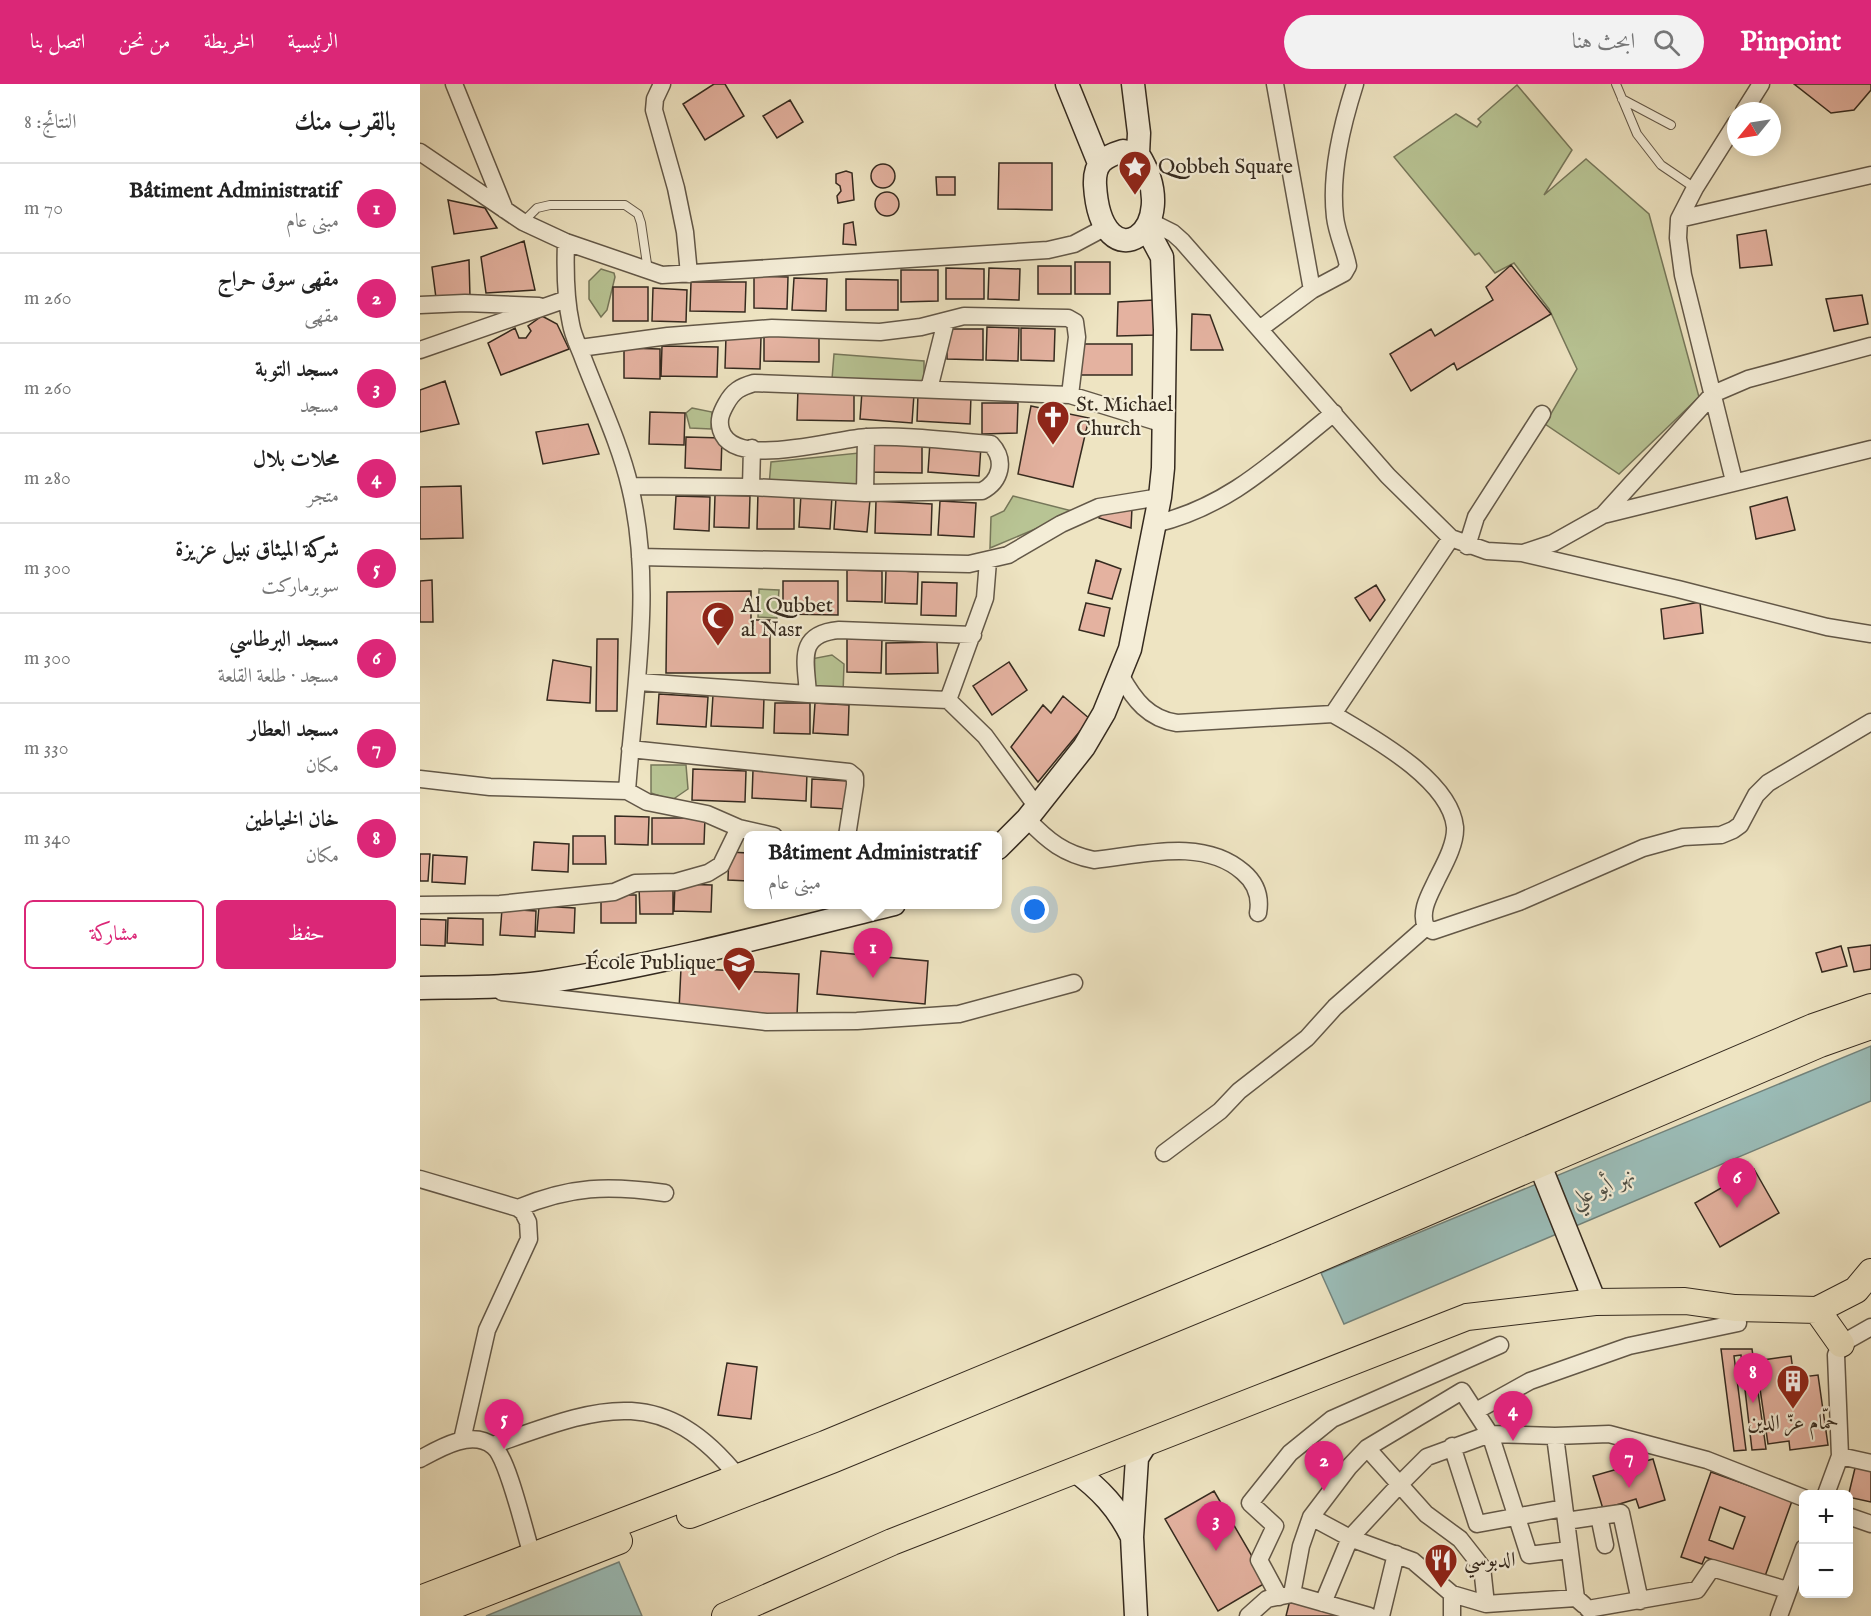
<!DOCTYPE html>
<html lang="ar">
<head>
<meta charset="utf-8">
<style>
	body { margin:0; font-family:"IM FELL English",Amiri,serif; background:#f2f2f2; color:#222; direction:rtl }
	.controls { position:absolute; right:18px; bottom:18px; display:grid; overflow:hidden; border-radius:9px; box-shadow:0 3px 15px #0003 }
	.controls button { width:54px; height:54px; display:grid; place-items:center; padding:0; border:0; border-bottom:2px solid #e0e0e0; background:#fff; color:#222; font:30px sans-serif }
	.compass { position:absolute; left:1307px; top:18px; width:54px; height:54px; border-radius:50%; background:#fff; box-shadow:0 3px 15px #0003; rotate:240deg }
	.you { position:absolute; left:615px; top:826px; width:21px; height:21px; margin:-15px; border:4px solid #fff; border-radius:50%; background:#1a73e8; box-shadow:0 0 0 9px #1a73e833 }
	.badge { display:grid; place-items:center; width:39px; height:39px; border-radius:50%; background:#db2777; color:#fff; font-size:20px; font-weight:700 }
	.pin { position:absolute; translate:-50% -50px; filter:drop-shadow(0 2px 3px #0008) }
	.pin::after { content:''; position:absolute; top:32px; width:21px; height:18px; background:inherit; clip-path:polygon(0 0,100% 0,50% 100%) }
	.popup { position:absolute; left:324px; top:747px; width:258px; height:78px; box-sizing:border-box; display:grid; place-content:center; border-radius:9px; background:#fff; filter:drop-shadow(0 2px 4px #0005); font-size:20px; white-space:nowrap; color:#767676 }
	.popup b { font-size:22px; color:#222 }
	.popup::after { content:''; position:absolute; left:50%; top:100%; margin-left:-12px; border:12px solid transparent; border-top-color:#fff }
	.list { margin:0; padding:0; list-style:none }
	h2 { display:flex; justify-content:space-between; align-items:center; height:78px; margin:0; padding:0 24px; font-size:26px }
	h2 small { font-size:20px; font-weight:400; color:#767676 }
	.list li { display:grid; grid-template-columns:39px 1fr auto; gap:18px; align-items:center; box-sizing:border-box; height:90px; padding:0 24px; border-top:2px solid #e0e0e0 }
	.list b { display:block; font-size:22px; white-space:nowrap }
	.list p { margin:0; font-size:20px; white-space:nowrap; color:#767676 }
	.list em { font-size:20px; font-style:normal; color:#767676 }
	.actions { display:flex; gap:12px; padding:18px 24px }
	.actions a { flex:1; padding:14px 0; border:2px solid #db2777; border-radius:9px; text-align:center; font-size:21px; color:#db2777 }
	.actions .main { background:#db2777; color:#fff }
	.icon { flex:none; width:33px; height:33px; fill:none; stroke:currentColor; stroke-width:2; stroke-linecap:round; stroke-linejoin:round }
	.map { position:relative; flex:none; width:1451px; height:1532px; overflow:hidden; direction:ltr }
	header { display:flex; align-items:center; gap:36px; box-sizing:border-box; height:84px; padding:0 30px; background:#db2777; color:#fff }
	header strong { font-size:28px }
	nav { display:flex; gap:33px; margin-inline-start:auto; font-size:21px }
	.search { width:420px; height:54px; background:#f2f2f2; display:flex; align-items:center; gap:15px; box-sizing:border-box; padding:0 21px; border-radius:33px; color:#767676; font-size:22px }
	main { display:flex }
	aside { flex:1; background:#fff }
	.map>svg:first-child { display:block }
	.green { fill:#b8c494; stroke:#76775a; stroke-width:1.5 }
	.water { fill:#9bbeba; stroke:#72837c; stroke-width:1.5 }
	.building { fill:#e4b2a0; stroke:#352a1f; stroke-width:1.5; fill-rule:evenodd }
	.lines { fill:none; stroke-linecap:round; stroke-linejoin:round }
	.lane-casing { stroke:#635848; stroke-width:10 }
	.street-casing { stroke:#635848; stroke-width:19 }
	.secondary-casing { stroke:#352a1f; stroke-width:25 }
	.primary-casing { stroke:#352a1f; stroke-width:28 }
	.lane { stroke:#f4edd7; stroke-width:8 }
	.street { stroke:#f4edd7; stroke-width:16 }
	.secondary { stroke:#f4edd7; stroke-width:22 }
	.primary { stroke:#eee4c2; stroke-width:26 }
	.labels { text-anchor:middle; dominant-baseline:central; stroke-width:4.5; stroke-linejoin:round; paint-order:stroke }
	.poi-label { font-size:21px; fill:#352a1f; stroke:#f4edd7; text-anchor:start }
	.water-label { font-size:22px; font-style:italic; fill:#4e4f46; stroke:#f4edd7 }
</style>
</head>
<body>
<header>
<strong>Pinpoint</strong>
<div class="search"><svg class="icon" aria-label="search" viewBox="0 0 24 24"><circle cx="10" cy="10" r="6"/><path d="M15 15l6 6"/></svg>ابحث هنا</div>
<nav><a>الرئيسية</a><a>الخريطة</a><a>من نحن</a><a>اتصل بنا</a></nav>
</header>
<main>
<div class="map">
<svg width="1451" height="1532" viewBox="0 0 1451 1532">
	<rect width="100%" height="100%" fill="#eee4c2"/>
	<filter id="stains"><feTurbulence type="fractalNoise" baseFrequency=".00333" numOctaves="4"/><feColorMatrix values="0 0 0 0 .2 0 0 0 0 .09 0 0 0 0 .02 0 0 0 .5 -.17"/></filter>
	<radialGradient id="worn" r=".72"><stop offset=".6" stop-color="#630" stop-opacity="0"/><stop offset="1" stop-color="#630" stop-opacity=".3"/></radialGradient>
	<!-- green -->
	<path class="green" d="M1097,1l55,65 -28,45 42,-36 63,55 50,183 -80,77 -74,-50 32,-55 -28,-60 -35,-46 -19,10 -16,-20 -4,2 -81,-98 62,-43 21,13 4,-5 -3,-3z
		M181,185l13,4 1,4 -8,33 -6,7 -12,-18v-18z
		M414,270l90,7v22l-92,-4z
		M272,324l20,4 -1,17 -21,-1 -4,-15z
		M439,369l-1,37 -89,-4 2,-24z
		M593,412l63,16 -86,36 1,-31 13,-6z
		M339,505l20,1 -2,28 -19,-1z
		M412,571l12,9 -1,30 -33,-2 1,-33z
		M231,681h35l2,24 -16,11 -21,-7z"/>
	<!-- water -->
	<path class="water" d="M1451,962v55l-527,223 -23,-51z
		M199,1478l23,54h-156z"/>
	<!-- building -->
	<path class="building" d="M294,0h11l19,32 -39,24 -22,-36z
		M1374,0h77v6l-17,20 -23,3z
		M370,16l13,22 -26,16 -14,-22z
		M579,79h53v47l-54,-1z
		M451 92a12 12 0 1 1 24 0a12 12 0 1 1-24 0Z
		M426,87l6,2 2,27 -16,3 -1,-7 4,-5 -1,-5 -4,-3v-9z
		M516,93h19v18h-18z
		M455 120a12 12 0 1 1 24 0a12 12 0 1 1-24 0Z
		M28,116l37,8 12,20 -43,6z
		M433,138l3,23 -13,-1 1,-20z
		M1346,146l6,35 -32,3 -3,-33z
		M104,157l11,49 -49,3 -5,-36z
		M49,176l1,37 -34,1 -4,-31z
		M655,178h35v32h-35z
		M1091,181l40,49 -94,56 -3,-7 -43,28 -21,-37 41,-25 4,7 58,-36 -7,-13z
		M618,182h33v28h-33z
		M526,184l38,1v30h-38z
		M569,184l31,1 -1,31 -31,-1z
		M481,186h37v31l-37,1z
		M334,192l34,1 -1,32 -33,-1z
		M374,194l33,1 -1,32 -34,-1z
		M426,195l52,1v30h-52z
		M271,198h55l-1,30 -55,-1z
		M193,203h35v34h-35z
		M233,204l34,2 -1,32 -34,-1z
		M1442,211l6,29 -34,7 -8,-32z
		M734,216l1,35 -38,1 1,-34z
		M772,230l18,1 13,35h-32z
		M122,232l15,8 12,25 -68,26 -13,-32 27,-15 4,10h7l5,-7 -3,-5z
		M567,243l32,1 -1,33 -32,-1z
		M601,244l34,1 -1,32 -33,-1z
		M527,245h36v31l-36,-1z
		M344,248l55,1v29l-55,-1z
		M306,252l35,1 -1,32 -35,-1z
		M658,260h54v31h-54z
		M242,262l56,1 -1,30 -56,-1z
		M204,264l36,1v30l-36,-1z
		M25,297l14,43 -39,8v-42z
		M378,304l56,2v31l-57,-1z
		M442,307l52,3 -2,29 -52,-4z
		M498,310l53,2 -1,28 -53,-3z
		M562,319h36l-1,30 -35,1z
		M611,322l58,12 -16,69 -55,-13z
		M230,328l35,1 -1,32 -35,-1z
		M168,340l11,30 -56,10 -7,-32z
		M266,353l36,1 -1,32 -36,-2z
		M450,356l52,2v31l-53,-1z
		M510,358l51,4 -2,30 -51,-4z
		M41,402l2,52 -43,1v-52z
		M338,408h36v37h-37z
		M381,410l31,2 -2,33 -31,-2z
		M295,411l35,1 -1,32 -35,-1z
		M256,412l34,1 -1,34 -35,-2z
		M1367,413l8,33 -39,9 -6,-32z
		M416,414l34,2 -3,32 -33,-3z
		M456,417l56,3 -1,31 -56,-2z
		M520,417l36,2 -2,34 -36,-2z
		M712,424l-1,20 -32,-10v-6z
		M676,476l25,9 -9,30 -24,-6z
		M427,486l35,1v31l-35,-1z
		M466,486l32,2 -1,32 -32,-1z
		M12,496l1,42h-13v-41z
		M363,497h55v34l-55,-1z
		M502,498l35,1 -1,33 -35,-1z
		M956,501l9,15 -15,21 -15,-23z
		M331,507v29h19v53h-104l1,-81z
		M1280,518l3,31 -39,6 -3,-30z
		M666,519l24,5 -6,28 -25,-6z
		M427,554l35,1 -1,34 -34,-1z
		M177,555h21l-1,72h-21z
		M517,558l1,31 -52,1v-31z
		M133,576l38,7 -1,36 -43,-3z
		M589,578l18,28 -35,25 -19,-29z
		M239,610l49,3 -2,30 -49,-3z
		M293,611l51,2 -1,31 -52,-2z
		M643,612l27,23 -52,63 -27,-35 32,-42 8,8z
		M355,619h35v31l-36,-1z
		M395,619l34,2 -1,30 -35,-2z
		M273,685l53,2 -1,31 -53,-2z
		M333,686l54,3 -1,28 -54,-3z
		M392,695l36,2 -2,28 -35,-2z
		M195,732l34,1 -1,28 -33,-1z
		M232,734h53l-1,26h-52z
		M153,752h32l1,28h-33z
		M114,758l35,2 -1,28 -36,-2z
		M309,768l19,1v28l-20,-1z
		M0,770h10l-2,27h-8z
		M13,771l34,2 -2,27 -33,-2z
		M255,800l37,1 -1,27 -37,-1z
		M219,802h34v28h-33z
		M181,811h35v28h-35z
		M119,822l36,2 -1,25 -37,-2z
		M82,825l34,2 -1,26 -35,-2z
		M28,834l35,1v26l-36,-2z
		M0,835l26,1 -1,26 -25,-1z
		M1451,861v24l-17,3 -6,-24z
		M1421,862l6,20 -25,6 -6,-19z
		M401,867l107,10 -3,43 -108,-10z
		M261,884l118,6 -2,41 -118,-5z
		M1334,1085l25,44 -59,34 -25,-44z
		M1301,1265h31l14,100 -14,1 -11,-95 -7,1 12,94 -12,1z
		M1371,1272l3,22 24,-3 10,70 -38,5 -1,-9 -21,3 -12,-83z
		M307,1279l30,4 -6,52 -33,-4z
		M1233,1375l12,41 -26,8 -3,-9 -33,10 -10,-33z
		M1436,1380l15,4v34l-23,-5z
		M1291,1388l81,29 -28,78 -59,-22 -3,7 -21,-7zM1300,1423l25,10 -12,32 -24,-9z
		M794,1407l53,91 -49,29 -53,-92z
		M870,1516l58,16h-62z"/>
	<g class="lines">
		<!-- lane casing -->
		<g class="lane-casing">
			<path id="lane" d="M1196,0l21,50 24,31 34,23
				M1202,15l49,26
				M103,138l14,-14 13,-3h75l13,9 3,9 7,48"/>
		</g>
		<!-- street casing -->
		<g class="street-casing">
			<path id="street" d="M34,0l51,126
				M242,0l-7,15 -1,11 22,78 9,44 4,42
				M1324,27l17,-27
				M0,68l103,70 43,20 96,33 386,-25 26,-6 30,-16
				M1259,135l192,-44
				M731,138l22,11 9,8 206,235 63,62 36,13 35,2 156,36 149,38 44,7
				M146,158c-1,28 -1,55 5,82 2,12 8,23 12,34 16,42 37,86 47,129 24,99 4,204 -3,304
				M892,206l32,-17 4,-7c-3,-16 -11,-32 -13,-49 -5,-44 7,-92 20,-133
				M0,221l45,-2 74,3
				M841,244l51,-38 -37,-206
				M160,264l88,-12 104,-8 108,4 41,-5 43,-11 104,2 7,4 2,15 -7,58 -316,-12c-14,4 -21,8 -28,21 -5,9 -8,16 -5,26 12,41 116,8 146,7 41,-2 84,4 124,7 15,16 10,37 -9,47l-117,2 -114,-6 -121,-1
				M0,266l147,-51
				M509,305l17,-68
				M650,311l94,29
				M1314,397l-51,-206 -5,-37 1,-19 16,-31 41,-65
				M331,403l1,-39
				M445,409l1,-56
				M1184,430l109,-120 35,-15 123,-33
				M735,440c75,-18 120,-64 179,-111
				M1047,462l9,-29 66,-103
				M1103,469l30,-10 50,-28 268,-66
				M220,473l329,7 39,-9 53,-31 38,-17 61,-10
				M568,477l-3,37 -37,102 37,36 52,71
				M701,592c13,24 28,43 56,47l156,-9 118,-176
				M219,598l169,12 140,6
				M388,610c-2,-33 -12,-60 31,-64l134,5
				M913,630c37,22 117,65 122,113 1,17 -11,38 -18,52 -7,15 -18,32 -11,48l7,4 86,-29 124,-54 40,-11 38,-2 12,-5 7,-5 16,-30 12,-12 103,-61
				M210,665l219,23 6,5v8l-8,51
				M0,695l70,8 137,4 20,11 60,12 32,14 35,8
				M607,735c21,22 37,35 67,41 48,-5 109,-23 149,12 13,11 18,24 15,41
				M0,821l80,-1 114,-12 21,-9 41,-1 32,-9 13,-8 18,-37
				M82,908l264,30 91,-1 102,-7 115,-31
				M744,1069l56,-42 19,-20 68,-53 28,-31 91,-80
				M0,1095l98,29 5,4 5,10 1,17 -42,91 -25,110
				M98,1124c53,-22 90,-23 147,-15
				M1056,1327l54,-30 99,-35 109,-23 -3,-15
				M1135,1352l21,162 8,7
				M73,1361c103,-36 167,-66 246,33
				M1032,1362l25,78 87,-16
				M947,1364l59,66 34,25 22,28 4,37
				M1420,1372l31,7
				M0,1375c20,-11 52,-30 73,-13 15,11 32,88 39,109
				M1406,1410l14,-38 -4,-101 5,-11 30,-17
				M1179,1432l6,29
				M1428,1432l23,8
				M891,1433l39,21 63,23 39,33 34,10 90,-6
				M1146,1437l55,-8 19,88
				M872,1510l9,-48 10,-29 38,-50 18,-19 95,-57 28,43 39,121 40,-5
				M1032,1510v22
				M859,1513l-20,-37 16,-34 -25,-23 40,-50 42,-34 168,-74
				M903,1519l27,-65 50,-54 27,-27 63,-23 65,2 54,-2 98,26 97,38
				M1168,1525l109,-19 15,-22 75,22
				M828,1532l19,-17 25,-5 77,22
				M961,1532l15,-62
				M1359,1532l25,-68"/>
		</g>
		<!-- secondary casing -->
		<g class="secondary-casing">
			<path id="secondary" d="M647,0l32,79
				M713,0l6,49 -1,21
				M703,67l15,3c49,78 -37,132 -43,31 -1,-22 8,-28 28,-34z
				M578,764l29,-29 57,-72 20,-34 26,-64 30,-152 3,-29 2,-138 -3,-73 -15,-28
				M0,904c44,-1 88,0 132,-7 115,-18 229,-49 342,-77
				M1113,1064l62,154
				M654,1386c26,19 44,38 58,67
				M716,1532l-4,-79 5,-79 10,-16"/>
		</g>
		<!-- primary casing -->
		<g class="primary-casing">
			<path id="primary" d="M1397,1226l24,34
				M270,1431l142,-55 465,-192 523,-224 51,-18
				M0,1515l405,-155 465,-193 523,-224 58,-20
				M7,1532l192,-75
				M305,1532l167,-74 575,-225 128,-15 90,-1 50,7 82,2 39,-20 15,-18"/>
		</g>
		<!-- lane -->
		<use href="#lane" class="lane"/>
		<!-- street -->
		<use href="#street" class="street"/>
		<!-- secondary -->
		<use href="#secondary" class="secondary"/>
		<!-- primary -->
		<use href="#primary" class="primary"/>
	</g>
	<!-- icons -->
	<defs>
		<g id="sight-pin" transform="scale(1.725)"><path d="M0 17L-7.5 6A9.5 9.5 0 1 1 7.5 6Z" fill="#8f2418" stroke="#f4edd7"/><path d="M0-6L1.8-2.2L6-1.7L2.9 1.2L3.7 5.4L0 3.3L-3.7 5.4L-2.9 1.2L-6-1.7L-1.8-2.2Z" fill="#fff"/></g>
		<g id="church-pin" transform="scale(1.725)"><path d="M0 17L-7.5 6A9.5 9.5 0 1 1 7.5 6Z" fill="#8f2418" stroke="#f4edd7"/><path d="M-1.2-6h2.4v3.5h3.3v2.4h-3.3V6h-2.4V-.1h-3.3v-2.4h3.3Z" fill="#fff"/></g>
		<g id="mosque-pin" transform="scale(1.725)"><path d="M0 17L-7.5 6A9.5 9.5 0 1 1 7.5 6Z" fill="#8f2418" stroke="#f4edd7"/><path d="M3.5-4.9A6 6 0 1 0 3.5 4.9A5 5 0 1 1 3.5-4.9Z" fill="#fff"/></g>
		<g id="school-pin" transform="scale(1.725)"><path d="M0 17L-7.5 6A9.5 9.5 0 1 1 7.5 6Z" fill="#8f2418" stroke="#f4edd7"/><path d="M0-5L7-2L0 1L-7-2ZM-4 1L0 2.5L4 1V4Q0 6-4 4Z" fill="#fff"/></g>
		<g id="building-pin" transform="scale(1.725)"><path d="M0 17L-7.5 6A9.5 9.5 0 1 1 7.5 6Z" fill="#8f2418" stroke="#f4edd7"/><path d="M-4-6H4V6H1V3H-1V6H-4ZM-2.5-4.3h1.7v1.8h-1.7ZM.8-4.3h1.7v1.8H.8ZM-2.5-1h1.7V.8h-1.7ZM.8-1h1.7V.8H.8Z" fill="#fff"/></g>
		<g id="restaurant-pin" transform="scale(1.725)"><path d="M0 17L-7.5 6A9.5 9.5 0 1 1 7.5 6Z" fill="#8f2418" stroke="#f4edd7"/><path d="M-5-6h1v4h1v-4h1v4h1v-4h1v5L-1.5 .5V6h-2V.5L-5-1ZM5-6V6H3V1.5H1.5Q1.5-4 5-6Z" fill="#fff"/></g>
	</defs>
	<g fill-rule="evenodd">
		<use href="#sight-pin" x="715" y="83"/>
		<use href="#church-pin" x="633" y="333"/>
		<use href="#mosque-pin" x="298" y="534"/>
		<use href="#school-pin" x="319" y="879"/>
		<use href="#building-pin" x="1373" y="1297"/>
		<use href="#restaurant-pin" x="1021" y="1476"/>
	</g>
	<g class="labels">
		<!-- poi labels -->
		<g class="poi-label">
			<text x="738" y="83">Qobbeh Square</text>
			<text x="656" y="321">St. Michael<tspan x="656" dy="24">Church</tspan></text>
			<text x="321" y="522">Al Qubbet<tspan x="321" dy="24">al Nasr</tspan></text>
			<text x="296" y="879" text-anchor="end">École Publique</text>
			<text x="1373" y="1339" text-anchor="middle">حمّام عزّ الدين</text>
			<text x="1044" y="1476">الدبوسي</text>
		</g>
		<!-- water labels -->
		<g class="water-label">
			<text transform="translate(1183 1104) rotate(-24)">نهر أبو علي</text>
		</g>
	</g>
	<rect width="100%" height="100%" filter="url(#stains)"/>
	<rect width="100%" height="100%" fill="url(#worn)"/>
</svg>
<div class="controls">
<button>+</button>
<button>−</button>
</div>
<svg class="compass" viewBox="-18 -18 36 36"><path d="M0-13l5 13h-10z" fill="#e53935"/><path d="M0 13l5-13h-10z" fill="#767676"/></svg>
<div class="you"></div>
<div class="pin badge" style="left:453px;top:894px">1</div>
<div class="popup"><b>Bâtiment Administratif</b>مبنى عام</div>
<div class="pin badge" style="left:904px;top:1407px">2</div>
<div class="pin badge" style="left:796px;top:1467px">3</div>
<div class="pin badge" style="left:1093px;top:1357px">4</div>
<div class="pin badge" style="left:84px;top:1365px">5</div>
<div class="pin badge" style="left:1317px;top:1124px">6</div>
<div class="pin badge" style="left:1209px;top:1404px">7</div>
<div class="pin badge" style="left:1333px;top:1319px">8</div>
</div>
<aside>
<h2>بالقرب منك<small>النتائج: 8</small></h2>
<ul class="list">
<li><span class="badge">1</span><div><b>Bâtiment Administratif</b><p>مبنى عام</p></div><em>70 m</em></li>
<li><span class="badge">2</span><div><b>مقهى سوق حراج</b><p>مقهى</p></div><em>260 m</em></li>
<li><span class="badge">3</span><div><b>مسجد التوبة</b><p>مسجد</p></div><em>260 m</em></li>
<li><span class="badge">4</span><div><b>محلات بلال</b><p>متجر</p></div><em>280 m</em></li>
<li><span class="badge">5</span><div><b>شركة الميثاق نبيل عزيزة</b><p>سوبرماركت</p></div><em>300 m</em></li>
<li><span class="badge">6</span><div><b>مسجد البرطاسي</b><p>مسجد · طلعة القلعة</p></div><em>300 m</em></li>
<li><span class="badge">7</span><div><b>مسجد العطار</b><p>مكان</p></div><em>330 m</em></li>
<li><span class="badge">8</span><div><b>خان الخياطين</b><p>مكان</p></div><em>340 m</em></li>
</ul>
<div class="actions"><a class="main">حفظ</a><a>مشاركة</a></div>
</aside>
</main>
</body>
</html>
